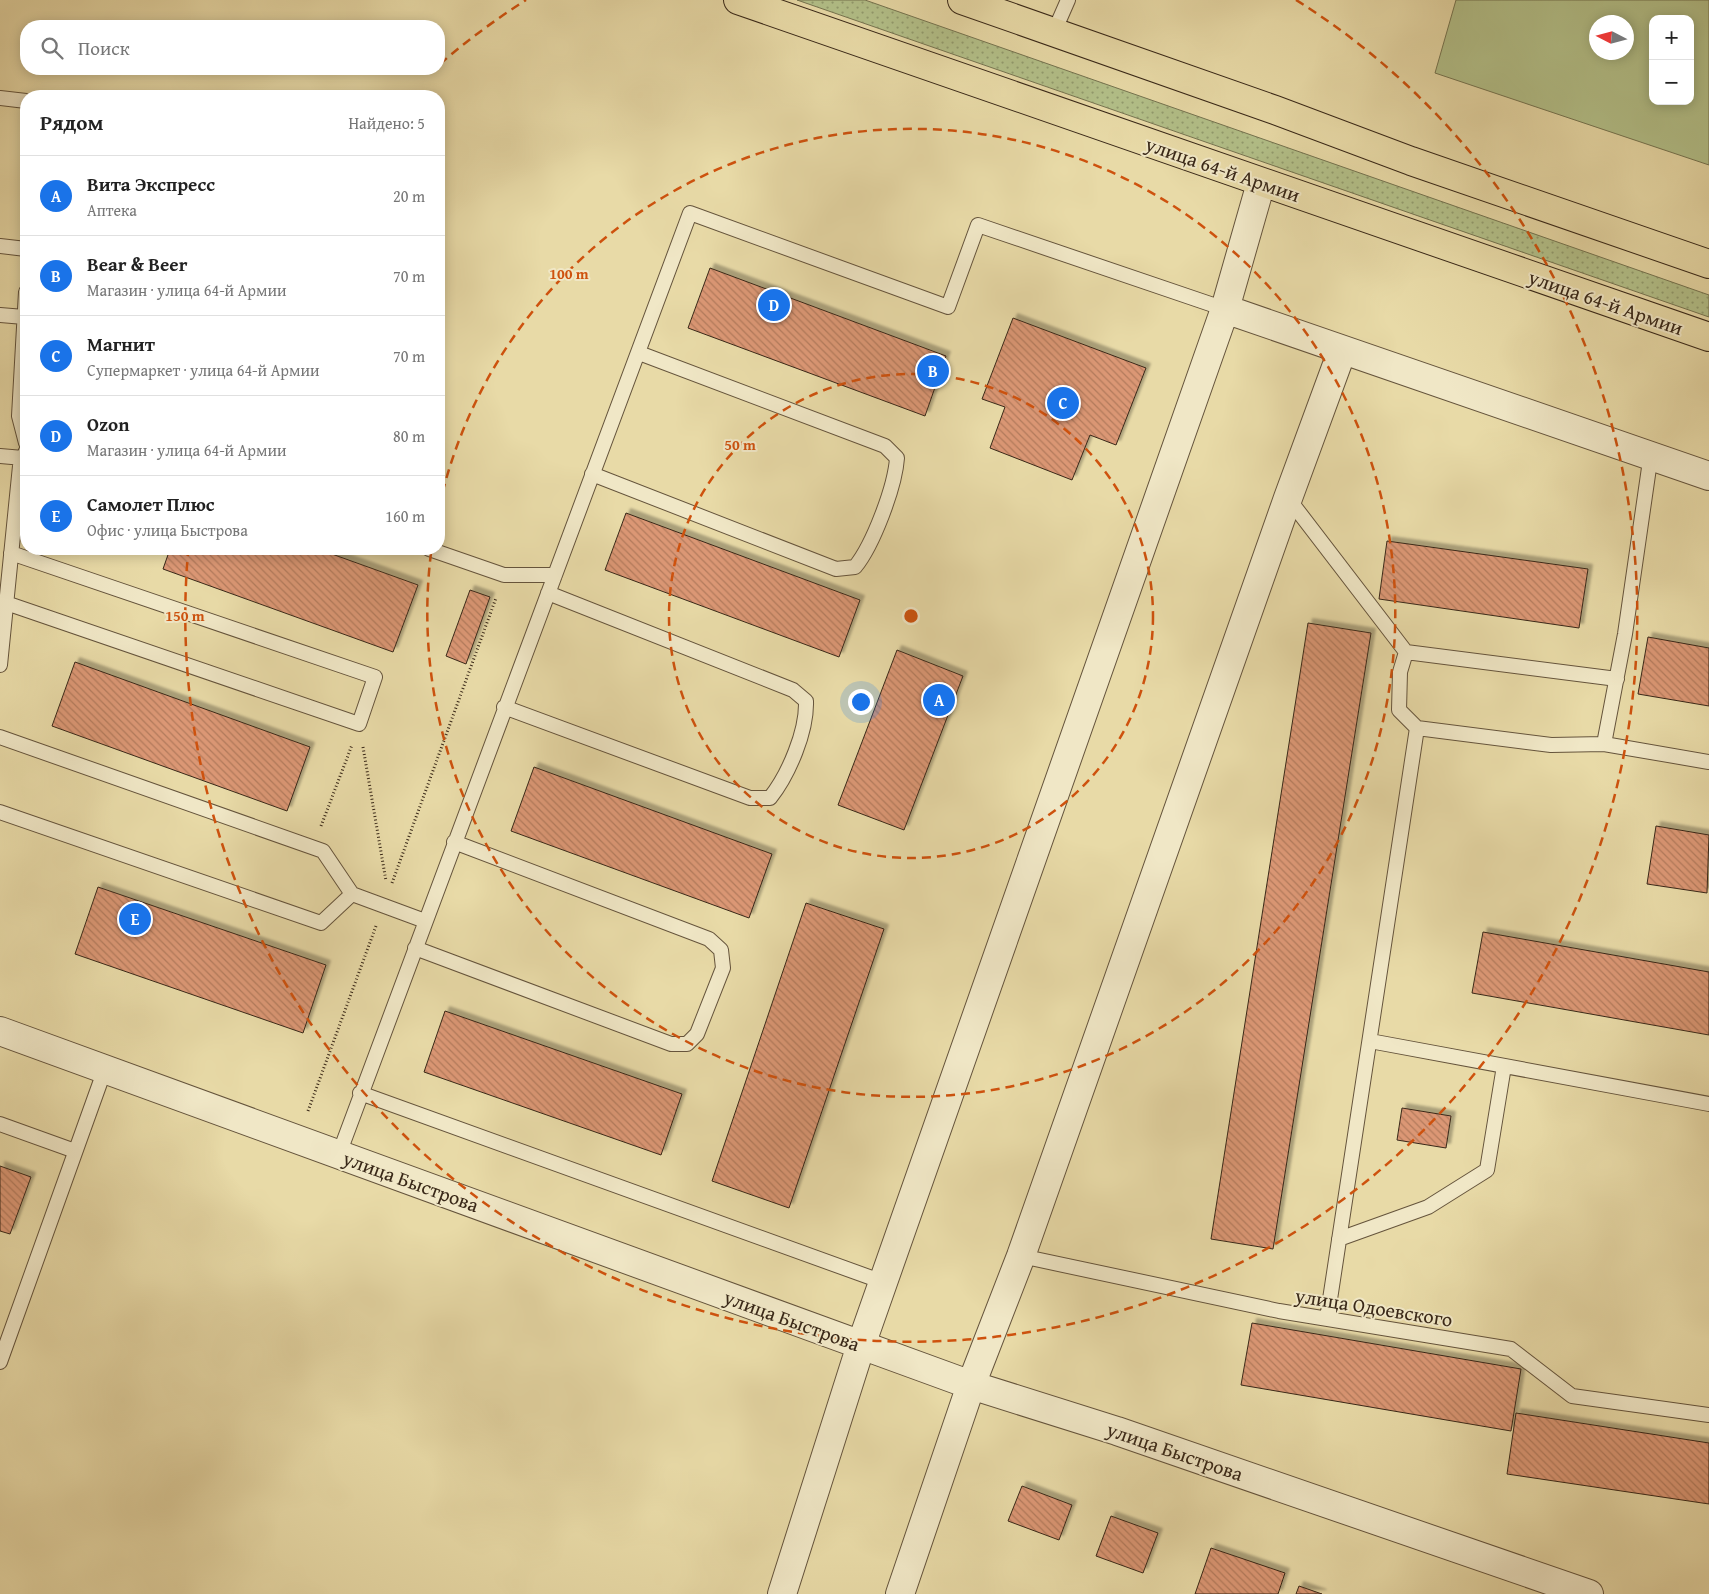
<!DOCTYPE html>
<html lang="ru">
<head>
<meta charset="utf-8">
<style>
	body { margin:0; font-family:"Gentium Book Plus",serif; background:#f2f2f2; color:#222 }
	.controls { position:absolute; right:15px; top:15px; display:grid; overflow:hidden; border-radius:10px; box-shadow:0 2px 12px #0003 }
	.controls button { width:45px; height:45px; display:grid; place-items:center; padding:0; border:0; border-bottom:1px solid #e0e0e0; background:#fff; color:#222; font:25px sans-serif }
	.compass { position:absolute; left:1589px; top:15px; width:45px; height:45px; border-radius:50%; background:#fff; box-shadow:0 2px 12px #0003; rotate:276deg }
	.you { position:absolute; left:860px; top:701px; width:18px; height:18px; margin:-12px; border:4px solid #fff; border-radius:50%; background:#1a73e8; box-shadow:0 0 0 8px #1a73e833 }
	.badge { display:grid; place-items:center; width:32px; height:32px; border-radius:50%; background:#1a73e8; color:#fff; font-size:16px; font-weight:700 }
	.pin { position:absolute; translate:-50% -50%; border:2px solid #fff; box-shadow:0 1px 5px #0006 }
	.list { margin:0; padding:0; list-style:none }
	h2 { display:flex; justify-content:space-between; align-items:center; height:65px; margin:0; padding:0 20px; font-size:21px }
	h2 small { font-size:16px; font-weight:400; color:#767676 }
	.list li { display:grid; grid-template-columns:32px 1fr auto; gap:15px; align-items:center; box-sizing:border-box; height:80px; padding:0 20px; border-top:1px solid #e0e0e0 }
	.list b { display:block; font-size:19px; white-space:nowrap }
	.list p { margin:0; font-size:16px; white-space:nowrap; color:#767676 }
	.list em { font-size:16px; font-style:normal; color:#767676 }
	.icon { flex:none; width:28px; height:28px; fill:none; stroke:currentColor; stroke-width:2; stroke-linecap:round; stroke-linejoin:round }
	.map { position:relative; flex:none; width:1709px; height:1594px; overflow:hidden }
	.search { position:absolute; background:#fff; box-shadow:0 2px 12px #0003; left:20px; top:20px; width:425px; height:55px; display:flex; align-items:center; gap:12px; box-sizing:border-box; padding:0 18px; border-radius:20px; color:#767676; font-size:19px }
	.panel { position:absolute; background:#fff; box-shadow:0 2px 12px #0003; left:20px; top:90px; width:425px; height:465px; border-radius:20px }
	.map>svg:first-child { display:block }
	.grass { fill:url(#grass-dots); stroke:#767450 }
	.park { fill:#b3c089; stroke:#767450; fill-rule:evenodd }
	.building { fill:url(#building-back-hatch); stroke:#392818; filter:url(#shadow) }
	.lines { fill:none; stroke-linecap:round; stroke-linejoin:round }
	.service-casing { stroke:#65543c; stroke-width:16 }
	.minor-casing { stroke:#65543c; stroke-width:30 }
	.trunk-casing { stroke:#392818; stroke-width:30 }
	.path { stroke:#392818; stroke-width:3; stroke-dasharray:1 2.5; stroke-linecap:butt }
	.service { stroke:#f0e7c6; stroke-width:14 }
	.minor { stroke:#f0e7c6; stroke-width:28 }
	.trunk { stroke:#e8daa7; stroke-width:28 }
	.ring { fill:none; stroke:#ce520e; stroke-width:2.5; stroke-dasharray:9 6 }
	.labels { text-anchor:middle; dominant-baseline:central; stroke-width:4; stroke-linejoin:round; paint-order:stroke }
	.street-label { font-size:20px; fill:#392818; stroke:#f0e7c6 }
	.centre { fill:#ce520e; stroke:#f0e7c6; stroke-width:2.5 }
	.ring-label { font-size:15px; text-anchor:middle; font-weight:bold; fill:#ce520e; stroke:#f0e7c6; stroke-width:4; stroke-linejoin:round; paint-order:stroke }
</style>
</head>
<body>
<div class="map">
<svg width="1709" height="1594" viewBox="0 0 1709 1594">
	<defs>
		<pattern id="grass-dots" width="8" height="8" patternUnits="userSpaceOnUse" patternTransform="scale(1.25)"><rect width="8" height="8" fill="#b3c089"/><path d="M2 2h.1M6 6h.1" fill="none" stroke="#939c6f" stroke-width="1.8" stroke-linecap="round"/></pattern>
		<pattern id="building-back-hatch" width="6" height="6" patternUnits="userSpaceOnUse" patternTransform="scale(1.25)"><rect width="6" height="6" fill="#db9774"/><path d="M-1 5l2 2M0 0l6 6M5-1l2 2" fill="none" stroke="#b37b5e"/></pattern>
		<filter id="shadow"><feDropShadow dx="4.5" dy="-4.5" stdDeviation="1" flood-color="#0004"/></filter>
	</defs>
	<rect width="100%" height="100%" fill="#e8daa7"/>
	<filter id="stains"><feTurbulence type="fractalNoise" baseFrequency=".004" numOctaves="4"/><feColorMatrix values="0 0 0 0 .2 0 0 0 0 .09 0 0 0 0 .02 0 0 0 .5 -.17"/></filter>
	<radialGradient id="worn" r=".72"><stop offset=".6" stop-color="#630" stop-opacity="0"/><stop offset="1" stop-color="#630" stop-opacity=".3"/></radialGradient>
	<!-- grass -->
	<path class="grass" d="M797,0h68l844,295v22z"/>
	<!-- park -->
	<path class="park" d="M1456,0h253v165l-274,-92zM1653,19h37v82h-37zM1596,22h30v30h-30z"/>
	<!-- building -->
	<path class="building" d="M710,268l236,88 -21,60 -237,-88z
		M1013,318l133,50 -30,77 -26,-10 -18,45 -82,-32 15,-41 -23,-8z
		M626,513l234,87 -21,57 -234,-87z
		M1387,541l201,28 -9,59 -200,-29z
		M170,549h148l100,36 -25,67 -230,-83z
		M470,590l20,7 -24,67 -20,-8z
		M1308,623l63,10 -98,616 -62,-10z
		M1648,637l61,11v58l-71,-12z
		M897,650l66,26 -59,154 -66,-25z
		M75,662l235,85 -23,64 -235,-85z
		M534,767l238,87 -23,64 -238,-87z
		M1656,826l53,9 -2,58 -60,-9z
		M98,887l228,78 -23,68 -228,-79z
		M806,903l78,26 -95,279 -77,-27z
		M1483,932l226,40v63l-237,-42z
		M445,1011l237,83 -21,61 -237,-83z
		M1402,1108l49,8 -5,32 -49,-8z
		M0,1166l31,11 -21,57 -10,-3z
		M1252,1323l269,46 -10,62 -270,-46z
		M1516,1413l193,30v61l-202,-30z
		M1022,1486l50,19 -13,35 -51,-19z
		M1111,1516l47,17 -15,40 -47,-17z
		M1211,1548l74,25 -7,21h-83z
		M1299,1586l23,8h-26z"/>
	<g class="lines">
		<!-- service casing -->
		<g class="service-casing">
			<path id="service" d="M1054,32l14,-32
				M0,98l26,3
				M0,246l26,3
				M26,292l-7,124 7,27
				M0,315l24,2
				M0,456l23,2
				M592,474l244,95 19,-2c18,-22 40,-80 42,-109l-12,-12 -246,-93
				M1288,498l118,154
				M429,549l75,26h51
				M6,603l353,121 16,-47 -364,-124
				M0,665l20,-199 6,-15
				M504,707l246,91h20c19,-24 37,-67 36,-97l-13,-11 -245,-97
				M1417,728l-18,-18 1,-38 6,-20 211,27
				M0,737l323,114 29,43
				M1604,744l105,18
				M0,812l321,111 31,-29 73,27
				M415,948l256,96h16l10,-10 26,-66 -2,-18 -12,-11 -255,-97
				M1370,1041l339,63
				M360,1093l523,189
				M0,1124l75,27
				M339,1154l351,-941 258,94 30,-82 247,84
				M1339,1239l89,-32 59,-37 17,-104
				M1021,1256l258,55 232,38 61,47 137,19
				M1327,1319l90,-591 134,17 53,-1 21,-110 26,-180
				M0,1362l105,-293"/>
		</g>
		<!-- minor casing -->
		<g class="minor-casing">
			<path id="minor" d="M1225,309l484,167
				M0,1031l971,354 146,46 472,163
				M782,1594l79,-249 364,-1036 36,-126
				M900,1594l71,-209 50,-129 267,-758 54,-147"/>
		</g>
		<!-- trunk casing -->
		<g class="trunk-casing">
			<path id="trunk" d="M738,0l971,337
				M962,0l313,110 136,51 298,103"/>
		</g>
		<!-- path -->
		<path class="path" d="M363,747l23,134
			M321,826l31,-81
			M392,883l104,-285
			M308,1111l68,-185"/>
		<!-- service -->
		<use href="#service" class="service"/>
		<!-- minor -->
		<use href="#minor" class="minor"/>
		<!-- trunk -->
		<use href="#trunk" class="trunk"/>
	</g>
	<!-- distance rings -->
	<g class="ring">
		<circle cx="911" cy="616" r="242"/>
		<path d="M439 507A484 484 0 1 1 431 553"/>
		<path d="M440 64A726 726 0 0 1 526 0M1296 0A726 726 0 1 1 188 553"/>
	</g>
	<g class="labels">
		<!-- street labels -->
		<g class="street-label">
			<text transform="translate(1223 169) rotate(19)">улица 64-й Армии</text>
			<text transform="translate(1606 302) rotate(19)">улица 64-й Армии</text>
			<text transform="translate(411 1181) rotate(20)">улица Быстрова</text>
			<text transform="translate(1374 1307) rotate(9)">улица Одоевского</text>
			<text transform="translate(792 1320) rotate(20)">улица Быстрова</text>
			<text transform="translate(1175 1451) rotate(19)">улица Быстрова</text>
		</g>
	</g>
	<circle cx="911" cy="616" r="8" class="centre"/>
	<g class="ring-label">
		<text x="569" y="279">100 m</text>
		<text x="740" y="450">50 m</text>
		<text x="185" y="621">150 m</text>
	</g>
	<rect width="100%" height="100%" filter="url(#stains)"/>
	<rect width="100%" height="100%" fill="url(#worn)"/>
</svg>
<div class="controls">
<button>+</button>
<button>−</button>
</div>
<svg class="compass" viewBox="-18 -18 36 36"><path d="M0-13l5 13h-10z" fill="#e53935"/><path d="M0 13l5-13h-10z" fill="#767676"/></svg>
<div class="you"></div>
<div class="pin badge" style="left:939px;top:700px">A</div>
<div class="pin badge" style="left:933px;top:371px">B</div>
<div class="pin badge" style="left:1063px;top:403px">C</div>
<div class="pin badge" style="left:774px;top:305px">D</div>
<div class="pin badge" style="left:135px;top:919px">E</div>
<div class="search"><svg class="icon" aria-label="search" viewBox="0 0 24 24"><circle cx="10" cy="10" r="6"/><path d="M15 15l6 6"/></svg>Поиск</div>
<section class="panel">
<h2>Рядом<small>Найдено: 5</small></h2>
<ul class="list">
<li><span class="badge">A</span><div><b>Вита Экспресс</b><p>Аптека</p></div><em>20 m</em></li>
<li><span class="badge">B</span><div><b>Bear &amp; Beer</b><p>Магазин · улица 64-й Армии</p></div><em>70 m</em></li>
<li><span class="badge">C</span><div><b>Магнит</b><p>Супермаркет · улица 64-й Армии</p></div><em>70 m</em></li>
<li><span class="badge">D</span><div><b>Ozon</b><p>Магазин · улица 64-й Армии</p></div><em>80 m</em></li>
<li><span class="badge">E</span><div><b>Самолет Плюс</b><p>Офис · улица Быстрова</p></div><em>160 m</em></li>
</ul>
</section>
</div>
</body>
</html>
